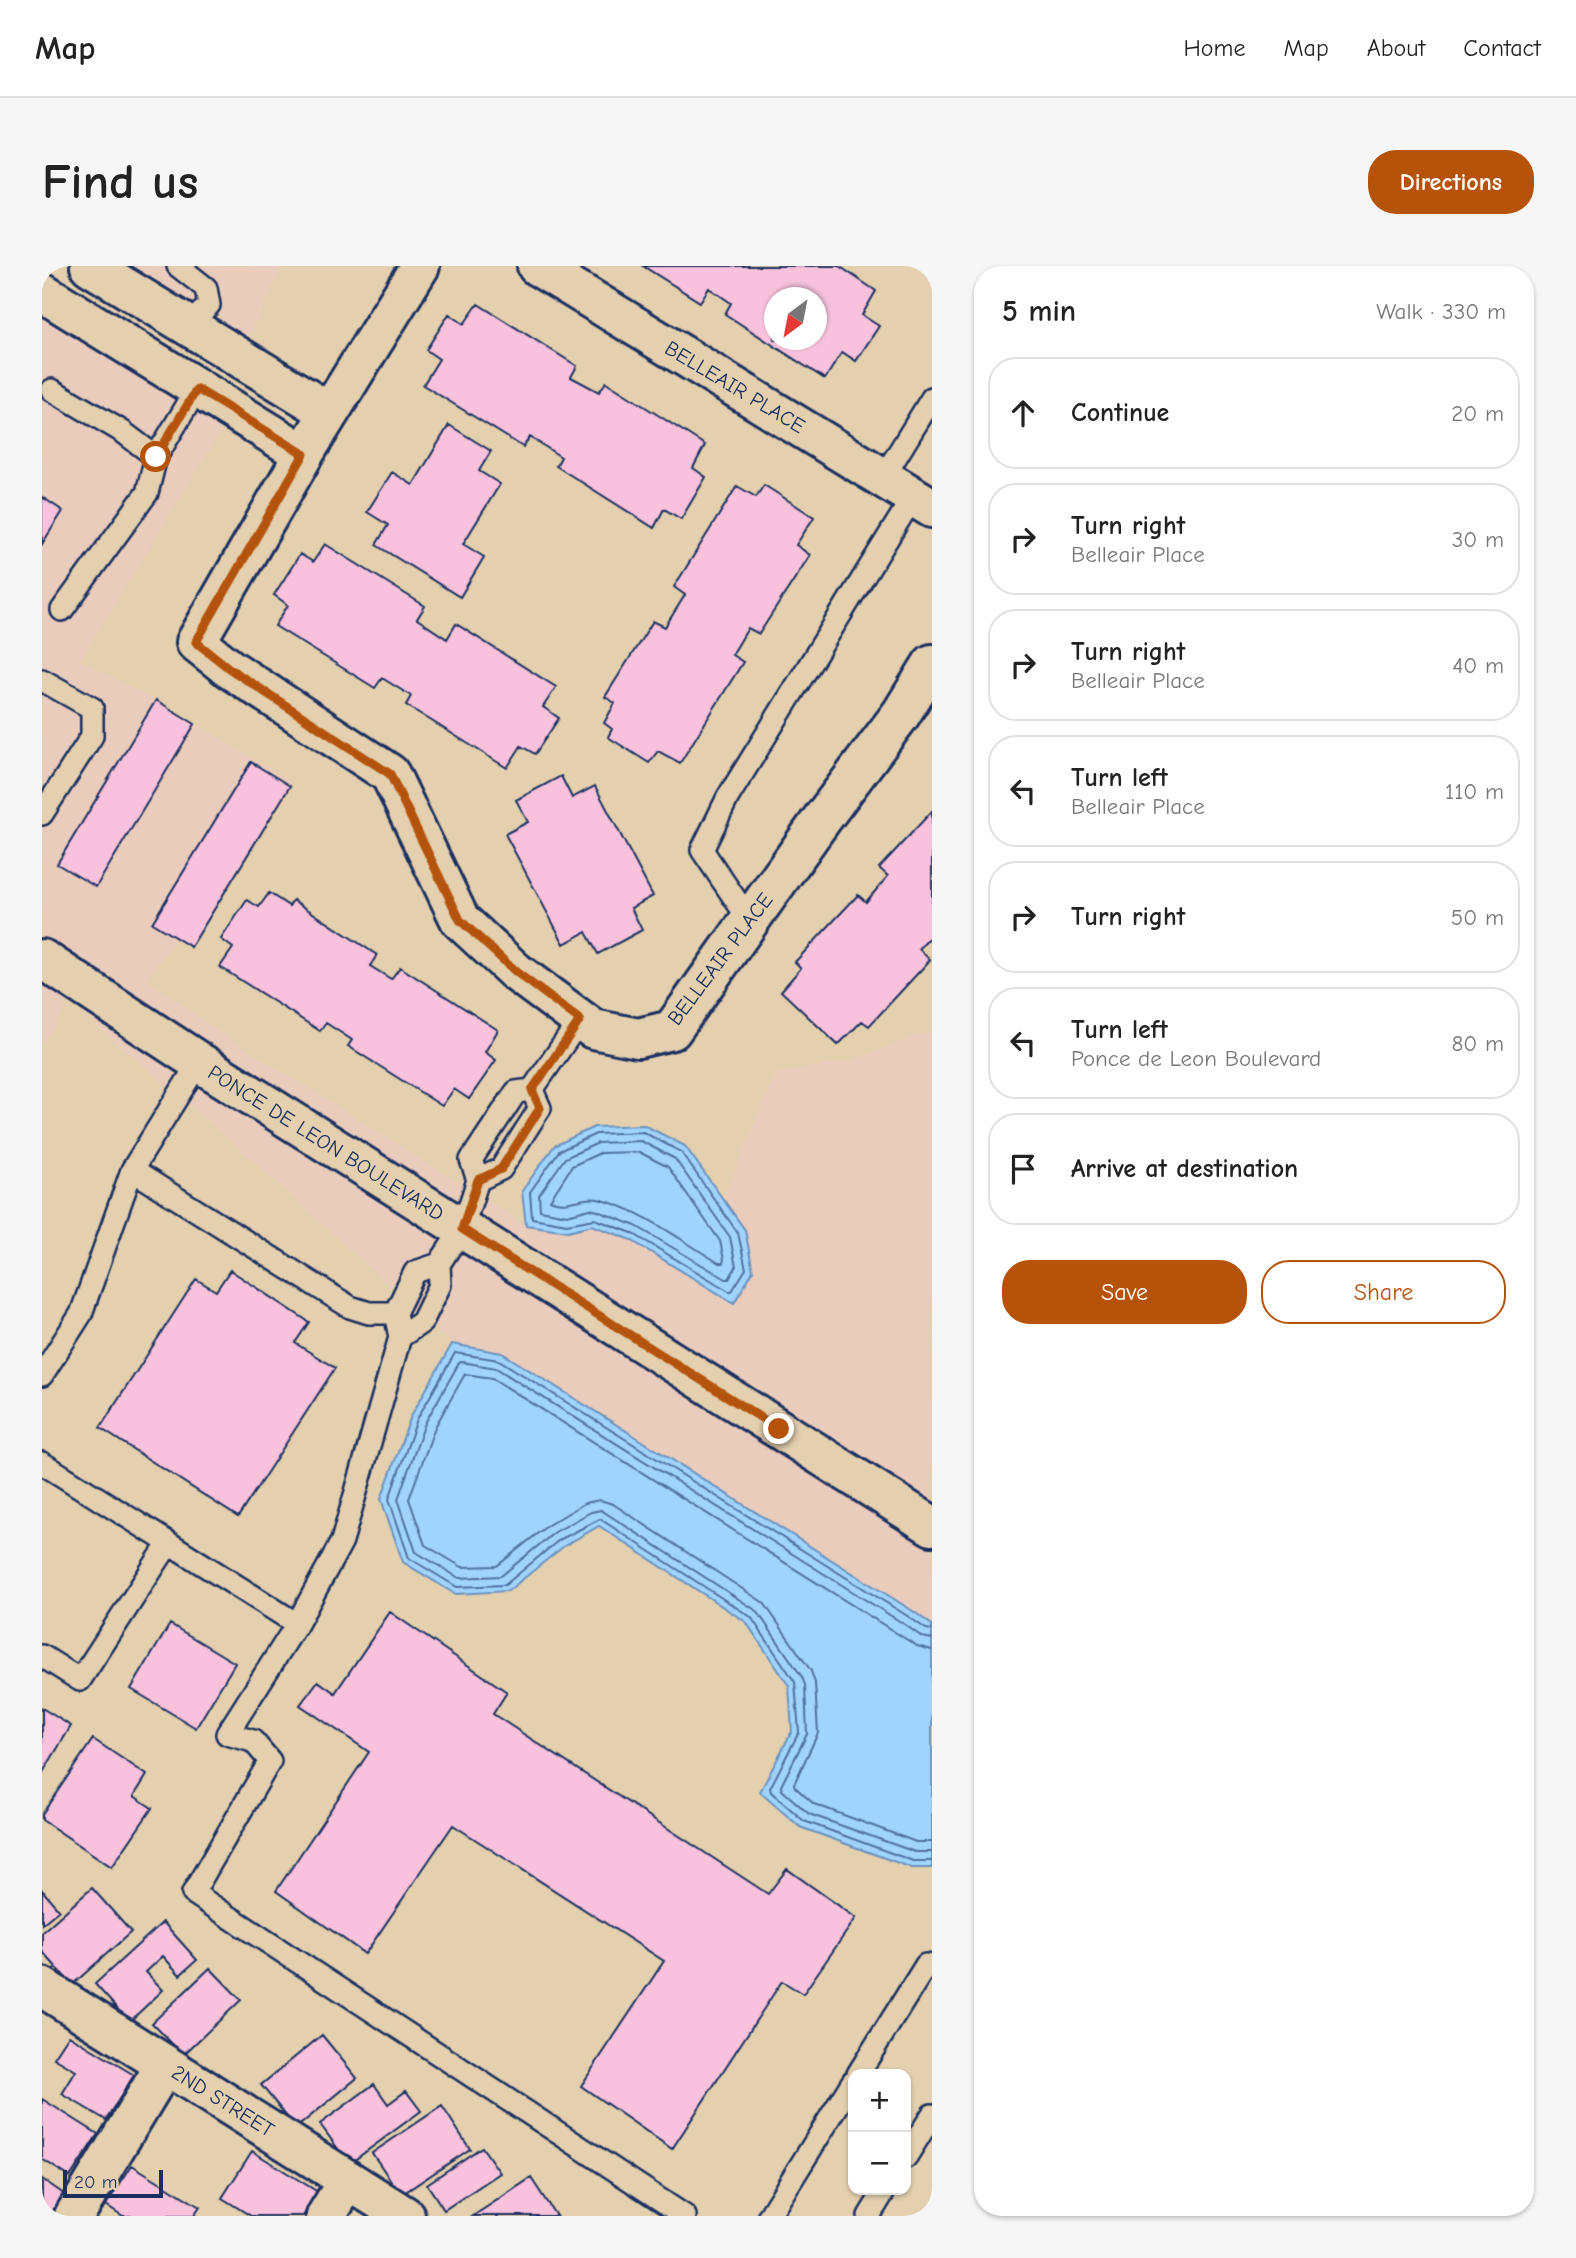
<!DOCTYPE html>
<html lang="en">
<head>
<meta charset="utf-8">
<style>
	body { margin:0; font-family:"Comic Neue",sans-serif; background:#f6f6f6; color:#222 }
	.controls { position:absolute; right:21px; bottom:21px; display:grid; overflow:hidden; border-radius:14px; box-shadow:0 2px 5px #0004 }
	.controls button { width:63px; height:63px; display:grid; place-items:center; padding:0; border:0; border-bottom:2px solid #e0e0e0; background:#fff; color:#222; font:35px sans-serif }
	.compass { position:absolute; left:722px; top:21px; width:63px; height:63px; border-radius:50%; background:#fff; box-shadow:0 2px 5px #0004; rotate:212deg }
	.scale { position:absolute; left:21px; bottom:18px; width:100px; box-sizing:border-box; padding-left:7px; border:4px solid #1b2f5e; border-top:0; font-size:19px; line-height:24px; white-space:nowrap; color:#1b2f5e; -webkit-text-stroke:5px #e4d0ae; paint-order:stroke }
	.stop { position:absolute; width:21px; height:21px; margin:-16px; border:5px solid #b45309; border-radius:50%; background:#fff }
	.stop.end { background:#b45309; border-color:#fff; box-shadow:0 2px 7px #0008 }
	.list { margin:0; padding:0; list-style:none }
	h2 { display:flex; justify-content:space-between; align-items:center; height:91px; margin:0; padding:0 28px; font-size:30px }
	h2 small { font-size:23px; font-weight:400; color:#767676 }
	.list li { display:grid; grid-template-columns:46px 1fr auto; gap:21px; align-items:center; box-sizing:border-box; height:112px; margin:0 14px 14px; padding:0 14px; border:2px solid #e0e0e0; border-radius:28px }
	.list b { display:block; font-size:26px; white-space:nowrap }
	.list p { margin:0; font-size:23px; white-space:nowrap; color:#767676 }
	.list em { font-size:23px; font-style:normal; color:#767676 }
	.actions { display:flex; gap:14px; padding:21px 28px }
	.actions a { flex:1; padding:16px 0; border:2px solid #b45309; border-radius:28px; text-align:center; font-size:24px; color:#b45309 }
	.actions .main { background:#b45309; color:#fff }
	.icon { flex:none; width:38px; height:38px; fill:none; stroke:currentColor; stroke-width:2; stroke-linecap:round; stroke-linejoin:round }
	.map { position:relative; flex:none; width:890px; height:1950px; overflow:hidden; border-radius:28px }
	header { display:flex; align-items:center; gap:42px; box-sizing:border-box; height:98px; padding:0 35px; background:#fff; border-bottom:2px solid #e0e0e0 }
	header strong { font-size:33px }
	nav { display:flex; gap:38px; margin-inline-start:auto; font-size:24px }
	.intro { display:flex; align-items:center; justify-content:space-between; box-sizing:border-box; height:168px; padding:0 42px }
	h1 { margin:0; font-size:49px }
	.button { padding:18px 32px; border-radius:28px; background:#b45309; color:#fff; font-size:24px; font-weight:700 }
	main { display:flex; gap:42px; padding:0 42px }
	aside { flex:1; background:#fff; border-radius:28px; box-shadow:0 2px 5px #0004 }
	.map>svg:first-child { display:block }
	.built { fill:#eaccbc }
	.water { fill:#a0d4fe; stroke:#6b92be; stroke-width:2 }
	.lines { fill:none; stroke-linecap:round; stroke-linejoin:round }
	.shore { stroke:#50719e; stroke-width:2 }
	.building { fill:#f8c2dd; stroke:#1b2f5e; stroke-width:2; fill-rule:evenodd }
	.lane-casing { stroke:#1b2f5e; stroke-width:26 }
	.street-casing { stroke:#1b2f5e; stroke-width:44 }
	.secondary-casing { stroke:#1b2f5e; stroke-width:44 }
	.lane { stroke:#e4d0ae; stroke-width:21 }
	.street { stroke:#e4d0ae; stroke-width:38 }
	.secondary { stroke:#e4d0ae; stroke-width:38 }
	.route { stroke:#b45309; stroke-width:9 }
	.labels { text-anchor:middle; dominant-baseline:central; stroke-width:5; stroke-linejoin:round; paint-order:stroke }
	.street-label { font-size:21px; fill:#1b2f5e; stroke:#e4d0ae }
</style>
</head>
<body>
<header>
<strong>Map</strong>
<nav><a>Home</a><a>Map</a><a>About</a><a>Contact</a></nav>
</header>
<div class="intro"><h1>Find us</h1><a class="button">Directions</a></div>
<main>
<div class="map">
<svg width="890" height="1950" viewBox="0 0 890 1950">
	<rect width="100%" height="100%" fill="#e4d0ae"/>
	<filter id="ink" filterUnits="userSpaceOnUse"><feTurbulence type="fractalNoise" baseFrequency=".0143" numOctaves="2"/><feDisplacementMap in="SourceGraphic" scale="14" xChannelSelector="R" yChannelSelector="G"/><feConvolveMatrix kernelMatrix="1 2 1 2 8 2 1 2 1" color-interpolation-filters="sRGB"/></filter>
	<g filter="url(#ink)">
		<!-- built -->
		<path class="built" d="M85,0h156l-36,74z
			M0,48l179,111 -3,11 -138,224 110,60 101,62 -144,197 80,58 299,188 42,6 24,-6 37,14 116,-9 -23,-30 54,-127 77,-13 62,-24 17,-4v472l-723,-458 -167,-110z
			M0,717l146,96 744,471v75l-19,-14 -411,-258 -50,-9 -204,-188 -178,-154 -28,43z"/>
		<!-- water -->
		<path class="water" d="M602,859l41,21 60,84 8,41 -19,32 -105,-64 -37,-14 -24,6 -42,-6 -4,-34 32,-45 40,-19z
			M410,1078l50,9 411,258 19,14v243h-20l-112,-41 -40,-35 32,-61 -3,-45 -43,-64 -147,-96 -35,20 -56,45 -53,3 -52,-32 -22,-63 30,-83z"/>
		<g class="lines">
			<!-- shore -->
			<path class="shore" d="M601,866l38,20 57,81 8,36 -14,22h-3l-97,-58 -37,-14 -28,5 -35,-6 -2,-26 29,-41 37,-17z
				M599,875l34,18 55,78 6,30 -7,12h-3l-90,-53 -38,-15 -8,-2 -23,6 -27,-5 -1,-15 26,-37 33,-15z
				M597,886l29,15 52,74 4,19 -1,3h-4c-37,-22 -78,-54 -121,-64 -17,-3 -32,9 -48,1l22,-34 28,-13z
				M890,1364l-6,-1 -17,-12 -410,-257 -44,-7 -38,66 -28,80 20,59 48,29 48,-2 54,-45 41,-21 151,98 44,65 4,50 -29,56 1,4 33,29 109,40h19
				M890,1373l-10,-2 -18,-13 -408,-256 -34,-6 -3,1 -34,60 -27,76 18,53 43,26 42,-2 54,-44 36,-20 10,-2 156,101 45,66 3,8 2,49 -26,52 1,4 27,24 106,38h17
				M890,1384l-15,-4 -425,-268 -27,-4 -30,53 -26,72 16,46 37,22 35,-1 51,-41 37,-22 15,-3 13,4 151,99 47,68 4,12 3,50 -24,51 1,3 19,17 102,38h16"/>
		</g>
		<!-- building -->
		<path class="building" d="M601,0h196l37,25 -14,24 17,11 -23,35 -14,-9 -17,27 -100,-65 6,-11 -22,-15 -9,14zM732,32h42v42h-42z
			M436,38l99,62 -6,11 28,15 7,-10 99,63 -12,23 13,9 -25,42 -17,-10 -10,19 -98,-62 5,-9 -31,-20 -7,10 -100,-62 16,-26 -13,-9 23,-36 15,10z
			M407,159l42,26 -12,20 21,13 -37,60 21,13 -24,40 -84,-52 12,-20 -21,-13 25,-40 21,13z
			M722,219l50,32 -18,28 14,10 -51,79 -11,-6 -16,27 11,7 -63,101 -22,-12 -9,12 -41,-26 4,-8 -8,-6 11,-20 -10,-6 48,-76 12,6 20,-32 -11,-8 63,-101 19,11z
			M0,231l21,14 -21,33z
			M283,278l100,62 -8,13 30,20 9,-15 100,63 -13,20 16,11 -24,36 -14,-8 -14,22 -101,-63 5,-9 -29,-18 -7,10 -100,-62 13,-21 -14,-10 26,-41 13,8z
			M114,434l39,24 -99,163 -39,-23z
			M209,496l39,24 -99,161 -39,-24z
			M519,510l11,22 23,-12 58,110 -22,12 11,22 -44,24 -12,-22 -22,12 -59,-110 23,-12 -12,-22z
			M890,545v124l-13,14 11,11 -61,66 -7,-5 -24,24 -57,-54 20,-23 -6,-6 63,-67 8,7 22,-26 -9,-8z
			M227,627l20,13 4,-6 84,55 -7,11 21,13 9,-12 98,63 -13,22 11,8 -27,39 -15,-10 -12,17 -94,-60 4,-6 -26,-17 -6,8 -100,-64 13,-19 -12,-9 26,-39 12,7z
			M188,1004l79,52 -14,21 40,25 -97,149 -138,-89 96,-149 20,12z
			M348,1346l117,80 -14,22 275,180 19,-25 69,49 -53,76 -21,-13 -110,168 -91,-63 83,-125 -211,-136 -88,129 -89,-63 93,-139 -69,-47 18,-24 17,12z
			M128,1358l65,39 -39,65 -65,-39z
			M0,1442l29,18 -29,48z
			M51,1473l54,36 -13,21 18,12 -40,59 -70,-47v-6z
			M50,1622l39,44 -59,53 -30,-34v-19z
			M0,1624l17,20 -17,14z
			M121,1656l34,38 -17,15 -17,-19 -17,16 17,18 -34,32 -34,-38z
			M168,1702l31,32 -58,55 -31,-32z
			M27,1769l65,40 -28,45 -44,-26 14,-23 -22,-13z
			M280,1769l35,43 -61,50 -35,-43z
			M332,1818l14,20 18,-13 15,20 -72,53 -29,-40z
			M0,1833l56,35 -28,43 -28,-18z
			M400,1840l28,43 -69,46 -29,-42z
			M440,1881l18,26 -56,37 -17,-26z
			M210,1885l66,41 -15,24h-52l-29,-18z
			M90,1899l68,42 -6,9h-71l-17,-11z
			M489,1912l25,38h-83z
			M0,1913l22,15 -15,22h-7z"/>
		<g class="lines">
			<!-- lane casing -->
			<g class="lane-casing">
				<path id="lane" d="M136,0l28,22 3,17 -21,21
					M10,124l71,42 33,25 41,-68
					M841,212l49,-80
					M20,344l85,-117 9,-36
					M0,414l50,28v28l-50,78
					M708,655l-48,-71 26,-53 185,-300
					M90,904l218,137 19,6h26
					M436,914l23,-11 39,-61 -8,-18
					M397,998l23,-35 16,-49 -7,-20 45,-68 16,-2 48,-70
					M0,1109l39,-61 51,-144 67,-108
					M0,1197l127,80
					M255,1358l-70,110 26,7 17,20 -77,132 492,323
					M0,1390l38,24 89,-137 128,81 45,-83 58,-204 -5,-24 20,-41 24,-8 1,21 -18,37 -22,15
					M816,1808l68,-109 6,1
					M864,1891l26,-42
					M727,1950l84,-135
					M827,1950l16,-26"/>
			</g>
			<!-- street casing -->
			<g class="street-casing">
				<path id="street" d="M48,0l239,146
					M378,0l-116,188 -108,188 34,27 160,105 70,146 56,52 77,57 45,9 34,-8 150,-211 79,-105 31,-50
					M495,0l395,242
					M0,26l262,162
					M0,1721l363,229
					M32,1950l91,-151
					M284,1950l22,-36"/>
			</g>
			<!-- secondary casing -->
			<g class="secondary-casing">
				<path id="secondary" d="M0,693l157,103 733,464"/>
			</g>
			<!-- lane -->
			<use href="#lane" class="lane"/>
			<!-- street -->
			<use href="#street" class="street"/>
			<!-- secondary -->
			<use href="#secondary" class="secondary"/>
		</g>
	</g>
	<g class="lines" filter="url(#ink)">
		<!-- route -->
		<path class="route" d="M114,191l41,-68 107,65 -108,188 34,27 160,105 70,146 56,52 64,48 -48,70 8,18 -39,61 -23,11 -16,49 317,200"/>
	</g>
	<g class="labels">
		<!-- street labels -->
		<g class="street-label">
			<text transform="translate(693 121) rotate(31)">BELLEAIR PLACE</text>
			<text transform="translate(678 693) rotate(-53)">BELLEAIR PLACE</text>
			<text transform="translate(284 877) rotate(32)">PONCE DE LEON BOULEVARD</text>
			<text transform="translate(181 1835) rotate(32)">2ND STREET</text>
		</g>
	</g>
</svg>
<div class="controls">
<button>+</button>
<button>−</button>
</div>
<svg class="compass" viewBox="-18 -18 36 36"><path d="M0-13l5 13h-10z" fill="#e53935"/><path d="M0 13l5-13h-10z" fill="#767676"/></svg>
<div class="scale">20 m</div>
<div class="stop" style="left:114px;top:191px"></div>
<div class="stop end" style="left:737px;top:1163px"></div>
</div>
<aside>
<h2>5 min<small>Walk · 330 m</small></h2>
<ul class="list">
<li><svg class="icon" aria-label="ahead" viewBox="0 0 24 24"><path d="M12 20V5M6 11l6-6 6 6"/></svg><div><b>Continue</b></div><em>20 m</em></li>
<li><svg class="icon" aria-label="right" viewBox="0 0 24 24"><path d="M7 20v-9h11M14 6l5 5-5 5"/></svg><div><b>Turn right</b><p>Belleair Place</p></div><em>30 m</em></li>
<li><svg class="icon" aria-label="right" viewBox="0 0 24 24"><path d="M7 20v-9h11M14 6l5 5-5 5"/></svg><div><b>Turn right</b><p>Belleair Place</p></div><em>40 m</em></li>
<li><svg class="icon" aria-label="left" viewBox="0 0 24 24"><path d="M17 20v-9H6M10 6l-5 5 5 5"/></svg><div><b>Turn left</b><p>Belleair Place</p></div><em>110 m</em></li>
<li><svg class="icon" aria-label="right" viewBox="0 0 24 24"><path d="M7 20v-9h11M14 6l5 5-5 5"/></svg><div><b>Turn right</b></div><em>50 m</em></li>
<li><svg class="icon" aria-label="left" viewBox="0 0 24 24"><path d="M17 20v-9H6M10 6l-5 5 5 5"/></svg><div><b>Turn left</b><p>Ponce de Leon Boulevard</p></div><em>80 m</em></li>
<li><svg class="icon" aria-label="arrive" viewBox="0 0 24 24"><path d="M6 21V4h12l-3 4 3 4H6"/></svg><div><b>Arrive at destination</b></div></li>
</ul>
<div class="actions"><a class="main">Save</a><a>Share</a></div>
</aside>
</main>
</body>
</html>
